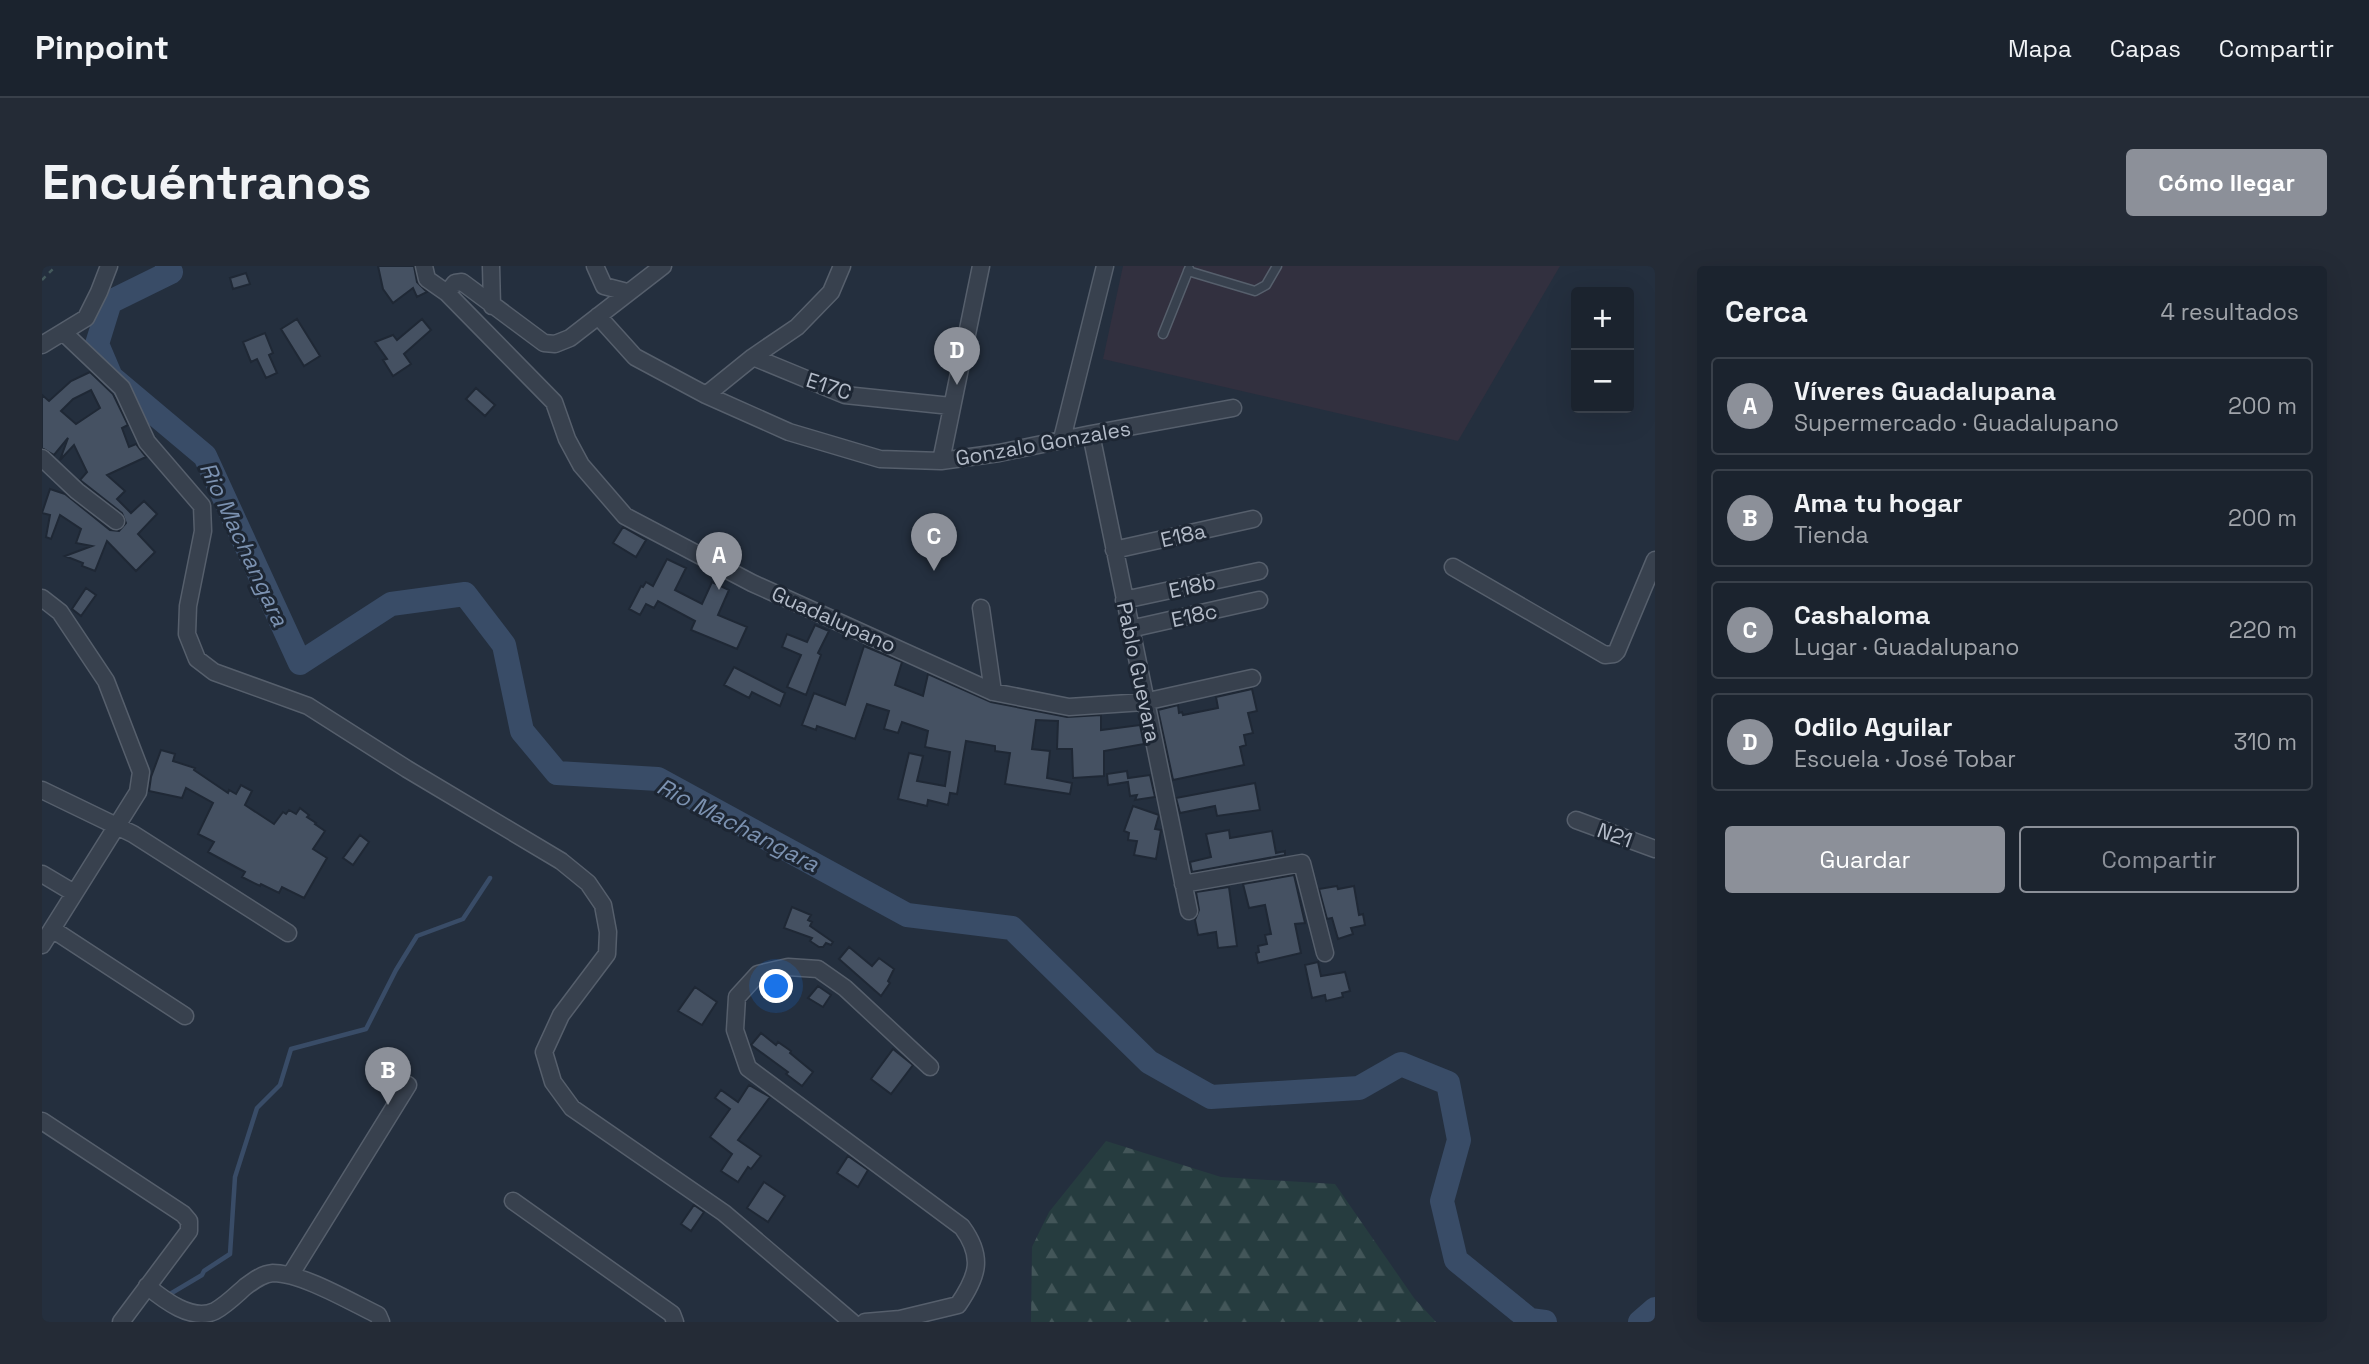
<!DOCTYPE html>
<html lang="es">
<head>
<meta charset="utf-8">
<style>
	body { margin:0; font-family:"Space Grotesk",sans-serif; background:#242b36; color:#f1f3f6 }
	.controls { position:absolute; right:21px; top:21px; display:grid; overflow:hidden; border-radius:7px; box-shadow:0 7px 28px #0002 }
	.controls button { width:63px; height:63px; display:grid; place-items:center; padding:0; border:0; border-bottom:2px solid #39404a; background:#1b232e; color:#f1f3f6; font:35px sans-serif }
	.you { position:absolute; left:735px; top:721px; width:24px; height:24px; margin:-18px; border:5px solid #fff; border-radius:50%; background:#1a73e8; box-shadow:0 0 0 10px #1a73e833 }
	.badge { display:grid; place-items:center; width:46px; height:46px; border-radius:50%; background:#8c9099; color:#fff; font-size:23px; font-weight:700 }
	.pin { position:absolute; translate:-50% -58px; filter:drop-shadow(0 2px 4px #0008) }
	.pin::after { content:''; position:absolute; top:37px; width:24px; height:21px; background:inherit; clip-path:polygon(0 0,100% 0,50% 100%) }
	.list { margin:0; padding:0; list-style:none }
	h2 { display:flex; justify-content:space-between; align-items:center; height:91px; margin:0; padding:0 28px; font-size:30px }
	h2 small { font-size:23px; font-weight:400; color:#a0a4aa }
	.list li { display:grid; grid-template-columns:46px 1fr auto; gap:21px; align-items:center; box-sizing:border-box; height:98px; margin:0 14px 14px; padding:0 14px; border:2px solid #39404a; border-radius:7px }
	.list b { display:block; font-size:26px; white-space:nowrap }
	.list p { margin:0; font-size:23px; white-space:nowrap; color:#a0a4aa }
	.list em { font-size:23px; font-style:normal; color:#a0a4aa }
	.actions { display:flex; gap:14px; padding:21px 28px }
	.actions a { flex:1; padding:16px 0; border:2px solid #8c9099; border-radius:7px; text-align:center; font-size:24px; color:#8c9099 }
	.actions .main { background:#8c9099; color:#fff }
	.map { position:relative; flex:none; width:1613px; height:1056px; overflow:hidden; border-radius:7px }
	header { display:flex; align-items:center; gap:42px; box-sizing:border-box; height:98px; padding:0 35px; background:#1b232e; border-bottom:2px solid #39404a }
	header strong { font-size:33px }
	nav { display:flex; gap:38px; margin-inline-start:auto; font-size:24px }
	.intro { display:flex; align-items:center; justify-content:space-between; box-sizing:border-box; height:168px; padding:0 42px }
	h1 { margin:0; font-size:49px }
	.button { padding:18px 32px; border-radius:7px; background:#8c9099; color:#fff; font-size:24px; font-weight:700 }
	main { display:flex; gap:42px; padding:0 42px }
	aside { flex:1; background:#1b232e; border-radius:7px; box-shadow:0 7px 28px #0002 }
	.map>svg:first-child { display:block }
	.medical { fill:#32303f }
	.forest { fill:url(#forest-firs) }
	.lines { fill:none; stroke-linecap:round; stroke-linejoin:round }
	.stream { stroke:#394c67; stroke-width:4.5 }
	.river { stroke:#394c67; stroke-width:24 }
	.building { fill:#455162; stroke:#1f2835; stroke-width:2; fill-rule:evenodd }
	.service-casing { stroke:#565f6c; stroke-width:11 }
	.minor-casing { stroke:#565f6c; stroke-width:19 }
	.path { stroke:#44595c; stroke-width:2.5; stroke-dasharray:5 5; stroke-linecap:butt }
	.service { stroke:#38414e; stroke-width:8 }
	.minor { stroke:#38414e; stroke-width:16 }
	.labels { text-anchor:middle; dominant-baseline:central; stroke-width:6; stroke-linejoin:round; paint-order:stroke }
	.street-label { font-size:21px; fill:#b4bcc9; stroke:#1d2633 }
	.water-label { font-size:23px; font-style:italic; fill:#7c92b1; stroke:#1d2633 }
</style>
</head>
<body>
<header>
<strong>Pinpoint</strong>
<nav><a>Mapa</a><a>Capas</a><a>Compartir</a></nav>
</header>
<div class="intro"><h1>Encuéntranos</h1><a class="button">Cómo llegar</a></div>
<main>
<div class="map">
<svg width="1613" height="1056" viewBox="0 0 1613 1056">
	<defs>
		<pattern id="forest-firs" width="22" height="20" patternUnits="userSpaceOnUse" patternTransform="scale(1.75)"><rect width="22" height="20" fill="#263c3f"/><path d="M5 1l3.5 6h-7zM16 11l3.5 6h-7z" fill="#435659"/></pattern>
	</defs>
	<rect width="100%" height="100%" fill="#242f3e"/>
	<!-- medical -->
	<path class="medical" d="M1081,0h437l-102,175 -355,-82z"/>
	<!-- forest -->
	<path class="forest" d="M1064,875l115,36 114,7 79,114 22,24h-405l1,-75 17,-35z"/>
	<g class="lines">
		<!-- stream -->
		<path class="stream" d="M123,1031l37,-22 2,-4 26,-17 5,-77 22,-69 23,-23 11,-36 75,-20 30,-59 21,-34 46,-17 27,-41"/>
		<!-- river -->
		<path class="river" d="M125,0l4,6 -61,30 -13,42 14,33 94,79 95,207 91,-59 74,-10 39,51 18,86 35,42 101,6 249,136 105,13 137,134 62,35 148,-9 42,-24 47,19 11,57 -17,61 14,59 74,60 15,2
			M1598,1056l15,-13"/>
	</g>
	<!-- building -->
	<path class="building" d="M336,0h36l3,16 10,10 -10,5 -4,-9 -20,15 -10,-14z
		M204,7l4,11 -17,5 -3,-11z
		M255,53l23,37 -16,10 -23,-37z
		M380,53l9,11 -27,24 7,10 -18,12 -10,-16 4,-1 -12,-17 18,-7 4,5z
		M223,67l8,20 -4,2 8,18 -11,5 -9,-19 -6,3 -8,-20z
		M48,106l23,22 15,31 -6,3 7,19 7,-3 10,13 -39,18 18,16 -8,8 14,14 13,-12 13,13 -19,20 17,18 -19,19 -29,-30 -12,30 -13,-5 1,-3 -18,-7 27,-10 -16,-3 5,-14 -21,-14 -9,24 -5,-2 4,-22 -8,-2 8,-24 15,5 45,36 9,1 7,-8 -4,-10 -42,-33 7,-8 -13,-27 -14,15 8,-22 -14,17 -12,-7v-53l7,6 22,-20zM49,124l9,18 -24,16 -15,-13 12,-12z
		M434,122l19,17 -10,11 -19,-17z
		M581,261l23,13 -10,17 -23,-14z
		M625,293l19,9 -11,22 27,14 10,-22 17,8 -11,25 29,12 -10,22 -46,-19 4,-9 -37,-20 -4,7 -8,-4 -6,11 -11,-6 12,-23 2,1 3,-5 7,4z
		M44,322l10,7 -15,21 -9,-7z
		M773,359l14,6 -11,22 3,2 -15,40 -19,-8 14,-32 -19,-8 5,-13 20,8z
		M822,380l38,16 -7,23 28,11 5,-22 63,28 76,15 34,-2v15l39,-5 4,19 -40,7v25l-31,2 -1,-29h-15l1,-28 -22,-1 -4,29 18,2 -3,27 25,5 -2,11 -65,-10 5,-31 -15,-2v-5l-29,-5 -9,53 -7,-1 -2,12 -20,-5 -1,6 -29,-7 11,-46 14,3 -6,25 28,5 5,-34 -25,-5 3,-16 -26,-9 -4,11 -14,-4 5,-18 -22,-7 -12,35 -38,-13 -1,4 -14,-5 12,-32 31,12z
		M692,401l51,26 -5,13 -28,-14 -3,6 -25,-13z
		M1210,423l5,22 -9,2 5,20 -9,2 2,10 -6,2 4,18 -71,15 -15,-70 20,-5 1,8 3,-1 1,3 35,-7 -2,-11z
		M119,484l14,4 -2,7 22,7 -1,2 34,23 1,-3 7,4 5,-9 11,6 -7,14 29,19 9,-12 3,2 3,-4 7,4 4,-6 9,7 -2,2 9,6 -1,1 10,7 -12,18 14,9 -23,40 -22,-11 -3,6 -18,-9 -1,2 -18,-9 3,-5 -37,-20 6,-10 -16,-8 15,-31 -27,-15 -4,10 -33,-7 2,-14z
		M1085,505l1,7 22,-3 5,22 -20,3 2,-5 -7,1 -2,-14 -20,3 -1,-11z
		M1213,517l5,27 -43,6 -2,-10 -35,7 -4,-15z
		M1091,540l26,9 -4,14 6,1 -5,29 -22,-4 3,-14 -9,-1 1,-7 -5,-2z
		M1187,564l1,8 42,-7 4,22 9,-2v4l-93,17 -2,-10 21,-5 -5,-23z
		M318,569l9,7 -16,23 -10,-7z
		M1252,609l11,48 -10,1 6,29 -43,10 -2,-10 3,-1 -1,-6 9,-2 -2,-9 6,-1 -6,-29 -16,3 -6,-24z
		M1295,620l1,3 16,-3 5,29 4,-1 2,11 -14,3 2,6 -15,5 -6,-21 -5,1 -8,-30z
		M1187,621l8,59 -19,2 -2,-16 -18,3 -3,-15 4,-10 -3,-18z
		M750,641l19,8 -3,5 4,2 -2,4 23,16 -2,3 -5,-2 -3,4h-4l-9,-6 2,-3 -28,-10z
		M807,681l23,19 7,-8 15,11 -6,12 2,2 -9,13 -42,-37z
		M1276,696l3,14 24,-4 5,19 -8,2 1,4 -17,4 -1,-6 -13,3 -7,-33z
		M776,720l13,9 -8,12 -15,-9z
		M653,721l22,15 -15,23 -24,-14z
		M719,767l15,12 2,-3 13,9 -1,2 23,19 -11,14 -16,-12 2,-2 -37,-27z
		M851,783l20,16 -22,29 -20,-15z
		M707,819l21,12 -32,43 23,16 -10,13 -3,-2 -10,15 -17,-11 11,-17 -22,-17 20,-28 -15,-11 6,-8 17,12z
		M806,890l20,14 -10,17 -21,-14z
		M722,916l21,14 -17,26 -21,-14z
		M652,939l10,7 -13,19 -10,-7z"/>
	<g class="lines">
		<!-- service casing -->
		<g class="service-casing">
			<path id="service" d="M1146,5l67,20 11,-6 11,-19
				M1121,68l26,-65"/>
		</g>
		<!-- minor casing -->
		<g class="minor-casing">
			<path id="minor" d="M382,0l3,13 20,14 107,109 13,37 14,26 44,51 127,67 241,109 76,15 75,-5 108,-24
				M449,0l1,40
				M553,0l9,20 23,6
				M405,27l8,-10 7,-1 82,61 11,1 15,-6 93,-72
				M556,50l37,41 71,38 83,37 91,27 61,2 58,-8 92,-19 142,-26
				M22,67l58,55 25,54 55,64 1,25 -15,75 -1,28 10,25 17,13 94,34 99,63 154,92 27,22 15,22 5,27 -1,22 -46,61 -17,37 9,30 19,26 152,105 128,109
				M0,79l44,-27 13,-26 10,-26
				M711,91l92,38 106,11
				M664,129l47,-38 44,-30 34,-35 11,-26
				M1049,168l98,477
				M1020,173l43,-173
				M0,192l35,33 39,30
				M899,195l40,-195
				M1072,284l139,-31
				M1411,301l152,88 9,-1 3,-3 38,-91
				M0,332l18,14 46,69 35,91 -3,20 -96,153
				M1082,334l135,-29
				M939,342l12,84
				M1088,363l129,-29
				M0,524l91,44 155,99
				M1534,554l79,29
				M0,608l32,19
				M1141,618l119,-21 23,90
				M10,663l133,87
				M0,855l141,93 6,7v10l-68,91
				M471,935l159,113 3,8
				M249,1008l117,-189
				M105,1020c17,14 45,36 68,25 11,-6 21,-16 30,-24 8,-6 17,-13 28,-14 29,0 78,29 105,42l3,7
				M823,1056l35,-3 58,-14c20,-29 26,-48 4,-78l-214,-159 -13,-38 2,-33 21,-23 30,-7 30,2 27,19 85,79"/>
		</g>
		<!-- path -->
		<path class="path" d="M0,14l14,-14"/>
		<!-- service -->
		<use href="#service" class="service"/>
		<!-- minor -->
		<use href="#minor" class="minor"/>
	</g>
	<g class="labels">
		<!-- street labels -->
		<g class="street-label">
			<text transform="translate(787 120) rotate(18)">E17C</text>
			<text transform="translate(1001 177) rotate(-10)">Gonzalo Gonzales</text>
			<text transform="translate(1141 269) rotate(-13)">E18a</text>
			<text transform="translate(1150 320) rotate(-12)">E18b</text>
			<text transform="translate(1152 349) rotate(-12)">E18c</text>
			<text transform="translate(792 353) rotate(24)">Guadalupano</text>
			<text transform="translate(1097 406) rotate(78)">Pablo Guevara</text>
			<text transform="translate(1573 569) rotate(20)">N21</text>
		</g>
		<!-- water labels -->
		<g class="water-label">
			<text transform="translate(202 278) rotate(65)">Rio Machangara</text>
			<text transform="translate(696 559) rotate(27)">Rio Machangara</text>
		</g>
	</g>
</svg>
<div class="controls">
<button>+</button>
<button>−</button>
</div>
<div class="you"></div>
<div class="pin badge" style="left:677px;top:324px">A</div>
<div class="pin badge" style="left:346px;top:839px">B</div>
<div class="pin badge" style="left:892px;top:305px">C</div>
<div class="pin badge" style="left:915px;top:119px">D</div>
</div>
<aside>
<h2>Cerca<small>4 resultados</small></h2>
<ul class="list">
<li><span class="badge">A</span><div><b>Víveres Guadalupana</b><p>Supermercado · Guadalupano</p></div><em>200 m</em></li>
<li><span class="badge">B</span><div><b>Ama tu hogar</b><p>Tienda</p></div><em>200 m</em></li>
<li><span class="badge">C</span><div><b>Cashaloma</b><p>Lugar · Guadalupano</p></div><em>220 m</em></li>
<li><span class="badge">D</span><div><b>Odilo Aguilar</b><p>Escuela · José Tobar</p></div><em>310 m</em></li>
</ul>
<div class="actions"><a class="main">Guardar</a><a>Compartir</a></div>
</aside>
</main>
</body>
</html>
